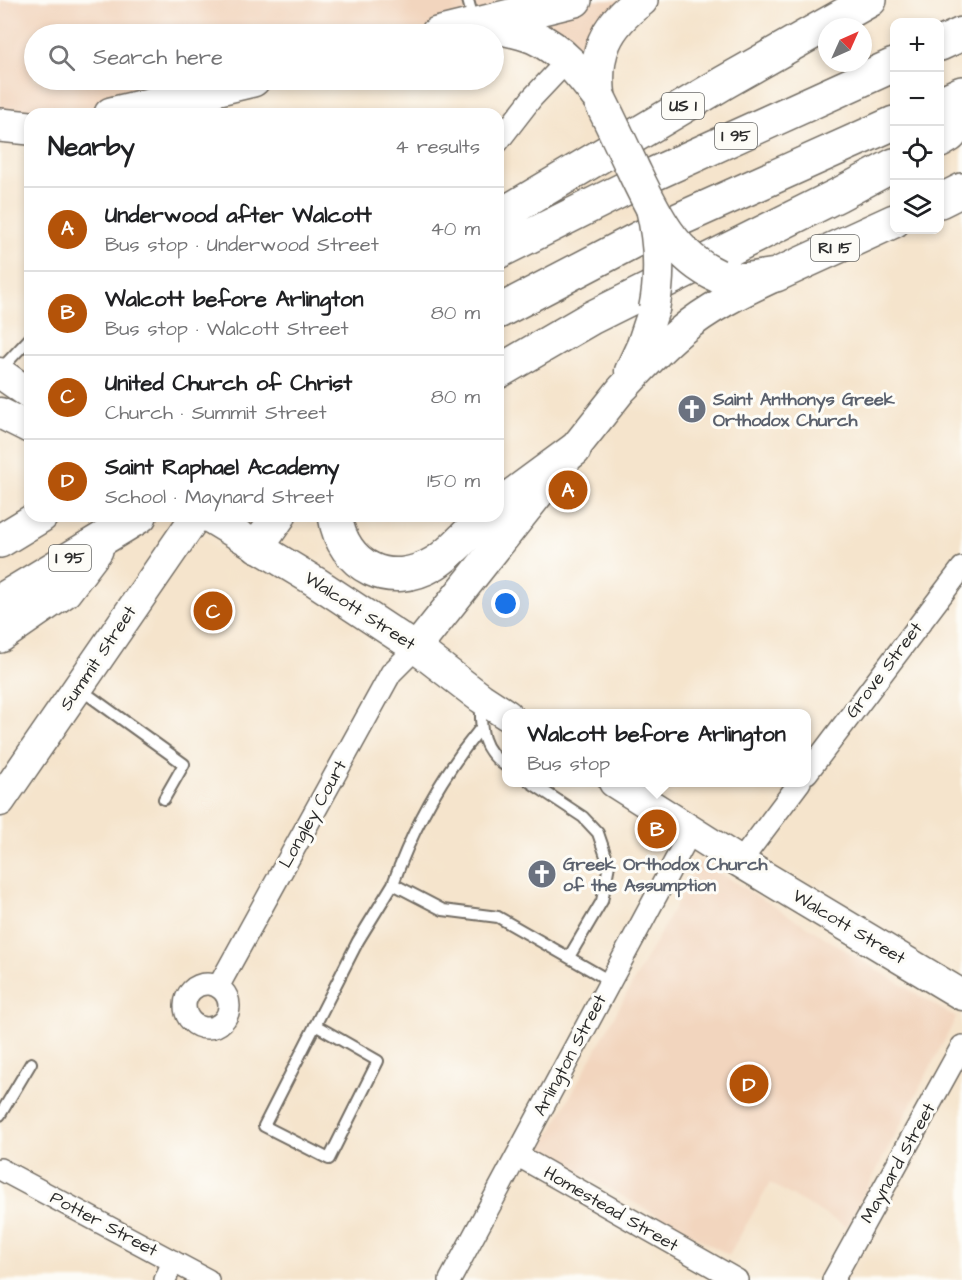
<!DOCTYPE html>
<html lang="en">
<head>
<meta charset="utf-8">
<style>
	body { margin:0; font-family:"Architects Daughter",sans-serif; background:#f2f2f2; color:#202124 }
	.controls { position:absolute; right:18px; top:18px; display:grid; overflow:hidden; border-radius:12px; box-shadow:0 3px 9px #0003 }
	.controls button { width:54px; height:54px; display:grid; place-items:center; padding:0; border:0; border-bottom:2px solid #e0e0e0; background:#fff; color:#202124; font:30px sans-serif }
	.compass { position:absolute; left:818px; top:18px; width:54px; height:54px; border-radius:50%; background:#fff; box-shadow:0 3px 9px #0003; rotate:45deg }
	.you { position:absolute; left:506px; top:604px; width:21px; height:21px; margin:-15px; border:4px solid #fff; border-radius:50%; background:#1a73e8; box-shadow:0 0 0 9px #1a73e833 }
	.badge { display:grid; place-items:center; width:39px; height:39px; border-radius:50%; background:#b45309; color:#fff; font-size:20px; font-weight:700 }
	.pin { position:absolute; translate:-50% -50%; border:3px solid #fff; box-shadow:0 2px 6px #0006 }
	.popup { position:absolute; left:502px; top:709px; width:309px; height:78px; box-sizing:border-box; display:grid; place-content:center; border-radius:12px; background:#fff; filter:drop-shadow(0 2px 4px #0005); font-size:20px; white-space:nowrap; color:#757577 }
	.popup b { font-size:22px; color:#202124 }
	.popup::after { content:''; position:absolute; left:50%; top:100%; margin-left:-12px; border:12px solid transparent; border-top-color:#fff }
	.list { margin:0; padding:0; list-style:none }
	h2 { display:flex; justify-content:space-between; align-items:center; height:78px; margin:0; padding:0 24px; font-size:26px }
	h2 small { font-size:20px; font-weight:400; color:#757577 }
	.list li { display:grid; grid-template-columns:39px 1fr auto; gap:18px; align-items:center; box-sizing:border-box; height:84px; padding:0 24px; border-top:2px solid #e0e0e0 }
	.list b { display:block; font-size:22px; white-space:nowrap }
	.list p { margin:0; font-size:20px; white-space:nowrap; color:#757577 }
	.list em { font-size:20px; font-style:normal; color:#757577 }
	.icon { flex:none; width:33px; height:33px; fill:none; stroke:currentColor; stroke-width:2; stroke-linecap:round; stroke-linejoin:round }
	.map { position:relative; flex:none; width:962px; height:1280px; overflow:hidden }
	.search { position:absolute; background:#fff; box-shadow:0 3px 9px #0003; left:24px; top:24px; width:480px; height:66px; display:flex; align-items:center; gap:15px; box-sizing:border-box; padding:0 21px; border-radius:33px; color:#757577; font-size:22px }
	.panel { position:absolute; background:#fff; box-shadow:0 3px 9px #0003; left:24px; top:108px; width:480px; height:414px; border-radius:18px }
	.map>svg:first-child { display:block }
	.built { fill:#f2d5be }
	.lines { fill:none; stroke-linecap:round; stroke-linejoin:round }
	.lane-casing { stroke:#726c63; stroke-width:14 }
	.street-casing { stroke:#726c63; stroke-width:24 }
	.secondary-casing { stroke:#726c63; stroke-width:33 }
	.primary-casing { stroke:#726c63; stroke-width:36 }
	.highway-casing { stroke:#726c63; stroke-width:36 }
	.lane { stroke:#fff; stroke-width:10 }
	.street { stroke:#fff; stroke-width:21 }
	.secondary { stroke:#fff; stroke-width:30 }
	.primary { stroke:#fff; stroke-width:33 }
	.highway { stroke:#fff; stroke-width:33 }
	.secondary-bridge-casing { stroke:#726c63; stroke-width:33; stroke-linecap:butt }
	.primary-bridge-casing { stroke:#726c63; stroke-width:36; stroke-linecap:butt }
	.secondary-bridge { stroke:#fff; stroke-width:30 }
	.primary-bridge { stroke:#fff; stroke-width:33 }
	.labels { text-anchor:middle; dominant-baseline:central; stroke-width:6; stroke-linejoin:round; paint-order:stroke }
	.shield { fill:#fdfcf7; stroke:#6a6a68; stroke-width:1.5 }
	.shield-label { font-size:16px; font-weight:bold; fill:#2b2b2b }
	.worship-label { font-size:18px; font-weight:bold; fill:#5b616d; stroke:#fdfcf7; text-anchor:start }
	.street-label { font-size:18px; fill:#2b2b2b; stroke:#fdfcf7 }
</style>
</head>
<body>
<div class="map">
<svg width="962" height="1280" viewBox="0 0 962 1280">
	<rect width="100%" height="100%" fill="#fdfcf7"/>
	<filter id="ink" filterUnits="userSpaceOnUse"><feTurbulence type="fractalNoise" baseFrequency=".0167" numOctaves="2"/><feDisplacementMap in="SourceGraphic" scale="12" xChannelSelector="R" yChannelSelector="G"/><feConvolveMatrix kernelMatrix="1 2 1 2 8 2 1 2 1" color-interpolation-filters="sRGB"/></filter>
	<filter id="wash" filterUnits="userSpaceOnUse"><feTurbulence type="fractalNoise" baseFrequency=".008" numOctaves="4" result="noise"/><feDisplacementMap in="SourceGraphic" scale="24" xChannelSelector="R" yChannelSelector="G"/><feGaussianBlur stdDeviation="1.35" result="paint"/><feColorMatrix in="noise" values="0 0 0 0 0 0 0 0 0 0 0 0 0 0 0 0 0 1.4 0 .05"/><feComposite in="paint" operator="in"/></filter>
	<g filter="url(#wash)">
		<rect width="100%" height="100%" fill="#f5e4cc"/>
		<!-- built -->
		<path class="built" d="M0,0h644l-45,56 -51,6 -54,-28h-460v46h274l-161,34h-117l-30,21z
			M700,861l256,157 -109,209 -77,-44 -41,72 -189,-104z"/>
	</g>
	<g filter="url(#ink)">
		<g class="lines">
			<!-- lane casing -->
			<g class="lane-casing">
				<path id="lane" d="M468,0l6,22
					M0,370l30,-32
					M80,689l104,75 -20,35
					M481,701c-1,29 0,49 26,66
					M530,782l53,35 15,16 11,32 -7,36 -33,56
					M393,884c20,-56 49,-109 87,-155
					M315,1025l63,36 -49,98 -65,-33 94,-185 35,-57 50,26 55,7 112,64
					M0,1115l31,-52"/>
			</g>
			<!-- street casing -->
			<g class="street-casing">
				<path id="street" d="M498,142l34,-44 35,-37
					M807,773l155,-205
					M740,862l60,-80
					M185 1006a22 22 0 1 1 44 0a22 22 0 1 1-44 0Z
					M218,987l173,-314 25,-25
					M517,1155l220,125
					M0,1169l208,111
					M165,1280l8,-19
					M450,1280l241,-449
					M833,1280l129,-234"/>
			</g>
			<!-- secondary casing -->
			<g class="secondary-casing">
				<path id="secondary" d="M630,371l12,-26 12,-36
					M0,373l30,21
					M0,413l30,15
					M207,516l109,66 100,66 65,50 26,17
					M416,648l205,-258c19,-20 38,-41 60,-59 27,-23 60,-39 92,-54
					M614,782l126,80 222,133
					M0,801l196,-285"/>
			</g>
			<!-- primary casing -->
			<g class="primary-casing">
				<path id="primary" d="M484,23c16,6 34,7 50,14 27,12 48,38 65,61
					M437,34l138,-34
					M599,98c-6,-44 6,-72 42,-98
					M111,114l142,-34
					M0,125l30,3
					M940,201l22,-11
					M718,276l25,4 33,-5 118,-54"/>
			</g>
			<!-- highway casing -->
			<g class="highway-casing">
				<path id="highway" d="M940,44l22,-10
					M940,103l22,-10
					M940,141l10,-6 12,-15
					M498,217l227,-135 145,-82
					M498,252l158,-79 238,-108
					M498,312l151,-79 245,-110
					M498,372l93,-54 247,-123 56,-30
					M498,506l76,-56
					M335,516c8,52 55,74 100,47 19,-12 34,-32 51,-47
					M0,541l41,-25
					M258,546l21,-30
					M0,601l140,-85
					M0,636l65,-45 31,-41"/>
			</g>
			<!-- lane -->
			<use href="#lane" class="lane"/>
			<!-- street -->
			<use href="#street" class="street"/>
			<!-- secondary -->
			<use href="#secondary" class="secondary"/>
			<!-- primary -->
			<use href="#primary" class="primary"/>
			<!-- highway -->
			<use href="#highway" class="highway"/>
			<!-- secondary-bridge casing -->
			<g class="secondary-bridge-casing">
				<path id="secondary-bridge" d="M651,208c8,34 10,67 3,101"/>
			</g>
			<!-- primary-bridge casing -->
			<g class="primary-bridge-casing">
				<path id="primary-bridge" d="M599,98c12,24 23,48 34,71 20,42 40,87 85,107"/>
			</g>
			<!-- secondary-bridge -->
			<use href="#secondary-bridge" class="secondary-bridge"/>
			<!-- primary-bridge -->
			<use href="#primary-bridge" class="primary-bridge"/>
		</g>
	</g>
	<!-- icons -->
	<defs>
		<g id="church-disc" transform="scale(1.5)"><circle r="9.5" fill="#6b7280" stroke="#fdfcf7"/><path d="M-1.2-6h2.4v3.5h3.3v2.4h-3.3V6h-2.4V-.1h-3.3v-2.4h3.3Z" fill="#fff"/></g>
	</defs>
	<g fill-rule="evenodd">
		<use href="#church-disc" x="692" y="409"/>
		<use href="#church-disc" x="542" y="874"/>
	</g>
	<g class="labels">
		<!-- shield labels -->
		<g class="shield">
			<rect x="662" y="93" width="42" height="26" rx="4.5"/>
			<rect x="715" y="123" width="42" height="26" rx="4.5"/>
			<rect x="811" y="235" width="48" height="26" rx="4.5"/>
			<rect x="49" y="545" width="42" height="26" rx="4.5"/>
		</g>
		<g class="shield-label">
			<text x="683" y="106">US 1</text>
			<text x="736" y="136">I 95</text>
			<text x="835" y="248">RI 15</text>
			<text x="70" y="558">I 95</text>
		</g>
		<!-- worship labels -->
		<g class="worship-label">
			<text x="713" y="399">Saint Anthonys Greek<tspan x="713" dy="21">Orthodox Church</tspan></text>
			<text x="563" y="864">Greek Orthodox Church<tspan x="563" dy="21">of the Assumption</tspan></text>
		</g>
		<!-- street labels -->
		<g class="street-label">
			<text transform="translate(360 611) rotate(33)">Walcott Street</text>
			<text transform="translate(98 658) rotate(-56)">Summit Street</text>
			<text transform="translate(884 670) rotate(-53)">Grove Street</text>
			<text transform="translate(313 814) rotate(-61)">Longley Court</text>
			<text transform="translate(849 927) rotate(31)">Walcott Street</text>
			<text transform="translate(570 1055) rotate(-62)">Arlington Street</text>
			<text transform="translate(898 1163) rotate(-61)">Maynard Street</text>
			<text transform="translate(611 1209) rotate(30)">Homestead Street</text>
			<text transform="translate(104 1224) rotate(28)">Potter Street</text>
		</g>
	</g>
</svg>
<div class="controls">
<button>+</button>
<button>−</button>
<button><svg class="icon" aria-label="locate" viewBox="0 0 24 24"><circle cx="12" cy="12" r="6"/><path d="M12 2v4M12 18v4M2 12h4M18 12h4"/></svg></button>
<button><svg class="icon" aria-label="layers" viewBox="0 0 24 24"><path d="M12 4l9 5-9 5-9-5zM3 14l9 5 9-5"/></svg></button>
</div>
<svg class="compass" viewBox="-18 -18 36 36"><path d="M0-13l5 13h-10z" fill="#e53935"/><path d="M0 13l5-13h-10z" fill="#757577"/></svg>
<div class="you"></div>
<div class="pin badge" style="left:568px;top:490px">A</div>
<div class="pin badge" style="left:657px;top:829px">B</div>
<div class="popup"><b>Walcott before Arlington</b>Bus stop</div>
<div class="pin badge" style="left:213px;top:611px">C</div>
<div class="pin badge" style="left:749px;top:1084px">D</div>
<div class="search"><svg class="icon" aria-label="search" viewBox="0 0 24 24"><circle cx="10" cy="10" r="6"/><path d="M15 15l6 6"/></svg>Search here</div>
<section class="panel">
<h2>Nearby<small>4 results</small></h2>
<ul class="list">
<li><span class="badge">A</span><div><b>Underwood after Walcott</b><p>Bus stop · Underwood Street</p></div><em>40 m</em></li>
<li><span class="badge">B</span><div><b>Walcott before Arlington</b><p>Bus stop · Walcott Street</p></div><em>80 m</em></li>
<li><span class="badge">C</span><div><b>United Church of Christ</b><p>Church · Summit Street</p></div><em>80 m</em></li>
<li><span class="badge">D</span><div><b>Saint Raphael Academy</b><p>School · Maynard Street</p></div><em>150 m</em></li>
</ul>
</section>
</div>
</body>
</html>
